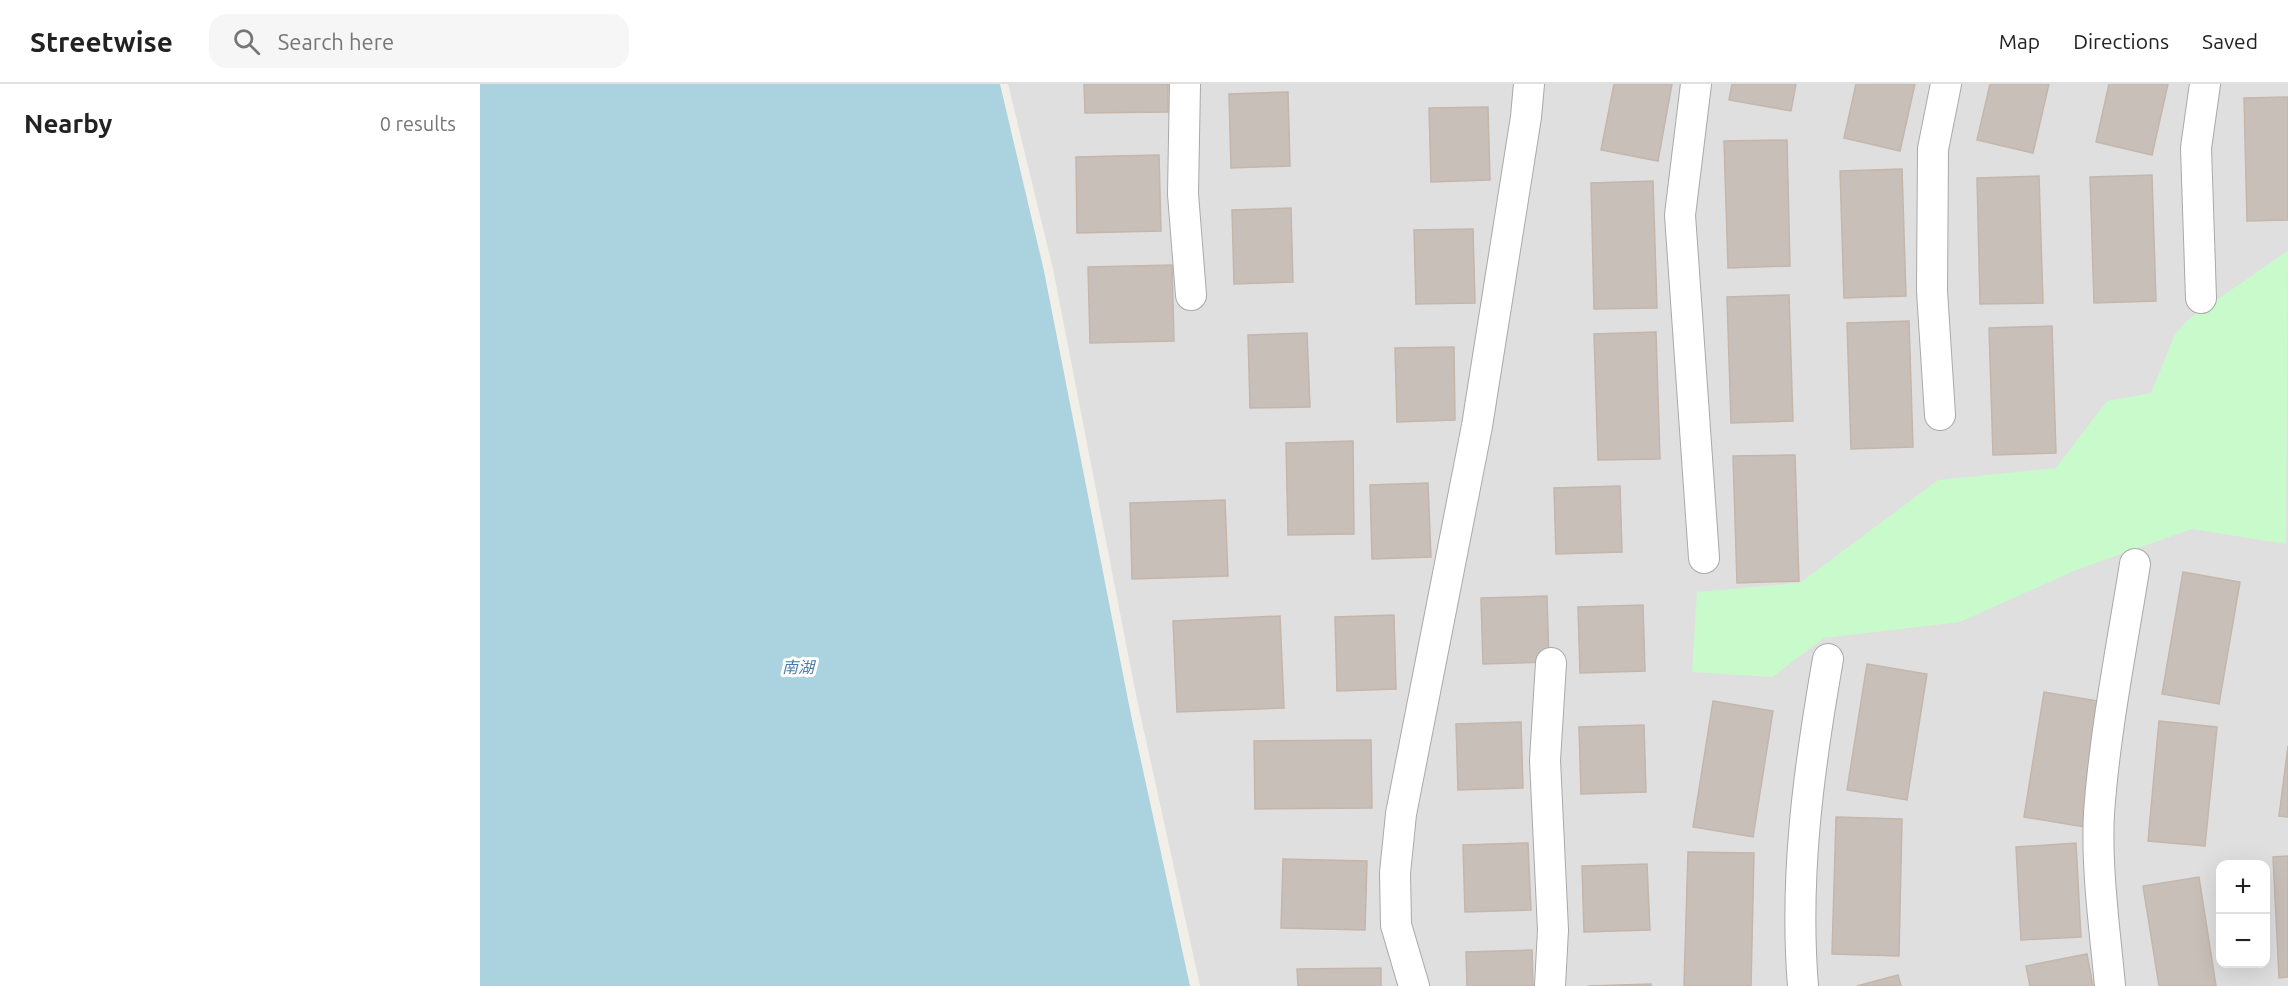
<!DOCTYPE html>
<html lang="en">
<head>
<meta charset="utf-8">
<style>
	body { margin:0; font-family:Ubuntu,"Noto Sans SC",sans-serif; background:#f6f6f6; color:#222 }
	.controls { position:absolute; right:18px; bottom:18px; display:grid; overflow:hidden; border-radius:12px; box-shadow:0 6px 24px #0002 }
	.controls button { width:54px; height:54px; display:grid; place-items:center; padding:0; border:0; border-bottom:2px solid #e0e0e0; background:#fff; color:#222; font:30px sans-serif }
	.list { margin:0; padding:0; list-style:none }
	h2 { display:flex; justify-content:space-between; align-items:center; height:78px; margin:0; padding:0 24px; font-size:26px }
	h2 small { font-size:20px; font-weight:400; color:#767676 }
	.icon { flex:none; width:33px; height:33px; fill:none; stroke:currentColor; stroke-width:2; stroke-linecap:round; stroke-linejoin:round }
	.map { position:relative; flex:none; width:1808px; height:902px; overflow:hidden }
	header { display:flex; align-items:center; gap:36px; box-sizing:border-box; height:84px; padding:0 30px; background:#fff; border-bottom:2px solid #e0e0e0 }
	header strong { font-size:28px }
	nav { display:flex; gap:33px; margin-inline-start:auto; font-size:21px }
	.search { width:420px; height:54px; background:#f6f6f6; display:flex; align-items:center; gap:15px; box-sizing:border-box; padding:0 21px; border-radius:18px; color:#767676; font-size:22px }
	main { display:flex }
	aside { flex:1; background:#fff }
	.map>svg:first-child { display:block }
	.residential { fill:#e0dfdf; fill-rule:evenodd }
	.park { fill:#c8facc }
	.water { fill:#aad3df }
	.building { fill:#c7bfb8; stroke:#c4b6ab; stroke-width:1.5 }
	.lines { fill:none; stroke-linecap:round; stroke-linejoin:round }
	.minor-casing { stroke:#a9a9a9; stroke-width:32 }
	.minor { stroke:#fff; stroke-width:30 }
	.labels { text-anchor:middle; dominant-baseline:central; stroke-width:6; stroke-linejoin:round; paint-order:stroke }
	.water-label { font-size:16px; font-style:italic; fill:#4a7aab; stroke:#fff }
</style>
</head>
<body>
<header>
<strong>Streetwise</strong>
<div class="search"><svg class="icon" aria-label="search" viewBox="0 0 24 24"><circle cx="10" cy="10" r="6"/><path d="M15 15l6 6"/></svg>Search here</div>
<nav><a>Map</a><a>Directions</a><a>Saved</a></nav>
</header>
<main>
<aside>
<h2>Nearby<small>0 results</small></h2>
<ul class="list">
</ul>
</aside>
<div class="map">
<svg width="1808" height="902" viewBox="0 0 1808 902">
	<rect width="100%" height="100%" fill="#f2efe9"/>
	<!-- residential -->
	<path class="residential" d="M528,0h1280v902h-1088l-64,-291 -83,-426zM1740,780h46v100h-46z"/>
	<!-- park -->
	<path class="park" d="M1808,167l-2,293 -94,-15 -116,41 -116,52 -136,16 -52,39 -80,-5 5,-80 103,-9 138,-103 118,-12 51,-67 44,-8 24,-59 15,-16z"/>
	<!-- water -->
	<path class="water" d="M0,0h520l44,187 87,444 59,271h-710z"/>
	<!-- building -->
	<path class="building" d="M604,0h84v28l-83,1z
		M1134,0h58l-14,77 -57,-11z
		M1252,0h64l-5,27 -62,-11z
		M1376,0h59l-15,67 -56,-13z
		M1510,0h59l-16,69 -56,-13z
		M1629,0h59l-16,71 -56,-13z
		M808,8l2,74 -59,2 -2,-74z
		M1808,13v123l-41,1 -3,-123z
		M1008,23l2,73 -59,2 -2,-74z
		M1307,56l3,126 -62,2 -4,-127z
		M679,71l2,76 -84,2 -1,-76z
		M1422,85l4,127 -62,2 -4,-127z
		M1672,91l4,126 -62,2 -4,-126z
		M1559,92l4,127 -63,1 -3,-126z
		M1173,97l4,127 -63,1 -3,-126z
		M811,124l2,74 -59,2 -2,-74z
		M993,145l2,74 -59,1 -2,-74z
		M692,181l2,76 -84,2 -2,-76z
		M1309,211l4,126 -62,2 -4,-126z
		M1429,237l4,126 -62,2 -4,-126z
		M1572,242l4,127 -63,2 -4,-127z
		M1176,248l4,127 -62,1 -4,-126z
		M827,249l3,74 -60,1 -2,-73z
		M974,263l1,73 -58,2 -2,-74z
		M873,357l1,93 -66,1 -2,-92z
		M1315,371l4,126 -62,2 -4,-127z
		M948,399l3,74 -59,2 -2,-74z
		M1140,402l2,66 -66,2 -2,-66z
		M745,416l3,76 -96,3 -2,-76z
		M1703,488l57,10 -21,122 -57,-10z
		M1067,512l2,66 -66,2 -2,-66z
		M1163,521l2,66 -65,2 -2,-66z
		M914,531l2,74 -59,2 -2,-74z
		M800,532l4,92 -107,4 -4,-91z
		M1387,580l60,10 -20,126 -60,-10z
		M1564,608l60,10 -20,125 -60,-10z
		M1233,617l60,10 -20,126 -60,-10z
		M1679,637l58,6 -12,119 -57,-5z
		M1041,638l2,66 -65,2 -2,-66z
		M1164,641l2,67 -65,2 -2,-67z
		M891,656l1,68 -117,1 -1,-68z
		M1808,662v71l-9,-1z
		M1356,733l66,2 -3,137 -67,-2z
		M1048,759l3,67 -66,2 -2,-67z
		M1596,759l5,94 -60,3 -5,-93z
		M1208,768l66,1 -3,133h-67z
		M1808,772v121l-9,1 -6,-121z
		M803,775l84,2 -2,69 -84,-2z
		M1167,780l3,66 -66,2 -2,-66z
		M1719,793l17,109h-57l-16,-100z
		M1052,866l1,36h-66l-1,-34z
		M1607,870l6,32h-63l-4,-20z
		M901,884v18h-83l-1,-17z
		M1418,891l3,11h-44z
		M1171,900v2h-63z"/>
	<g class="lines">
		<!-- minor casing -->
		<g class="minor-casing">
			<path id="minor" d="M705,0l-2,110 8,101
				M1216,0l-16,131 24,343
				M1721,214l-5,-150 9,-64
				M1460,331l-8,-124 1,-142 13,-65
				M934,902l-18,-61 -1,-52 6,-59 76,-388 49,-309 3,-33
				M1070,902l3,-56 -8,-170 6,-97
				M1323,902c-9,-110 6,-219 25,-327
				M1630,902c-5,-55 -14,-118 -11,-173 6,-83 23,-167 36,-249"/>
		</g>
		<!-- minor -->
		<use href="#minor" class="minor"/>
	</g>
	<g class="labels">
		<!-- water labels -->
		<g class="water-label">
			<text x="318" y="583">南湖</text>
		</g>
	</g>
</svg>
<div class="controls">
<button>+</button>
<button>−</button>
</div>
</div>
</main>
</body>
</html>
